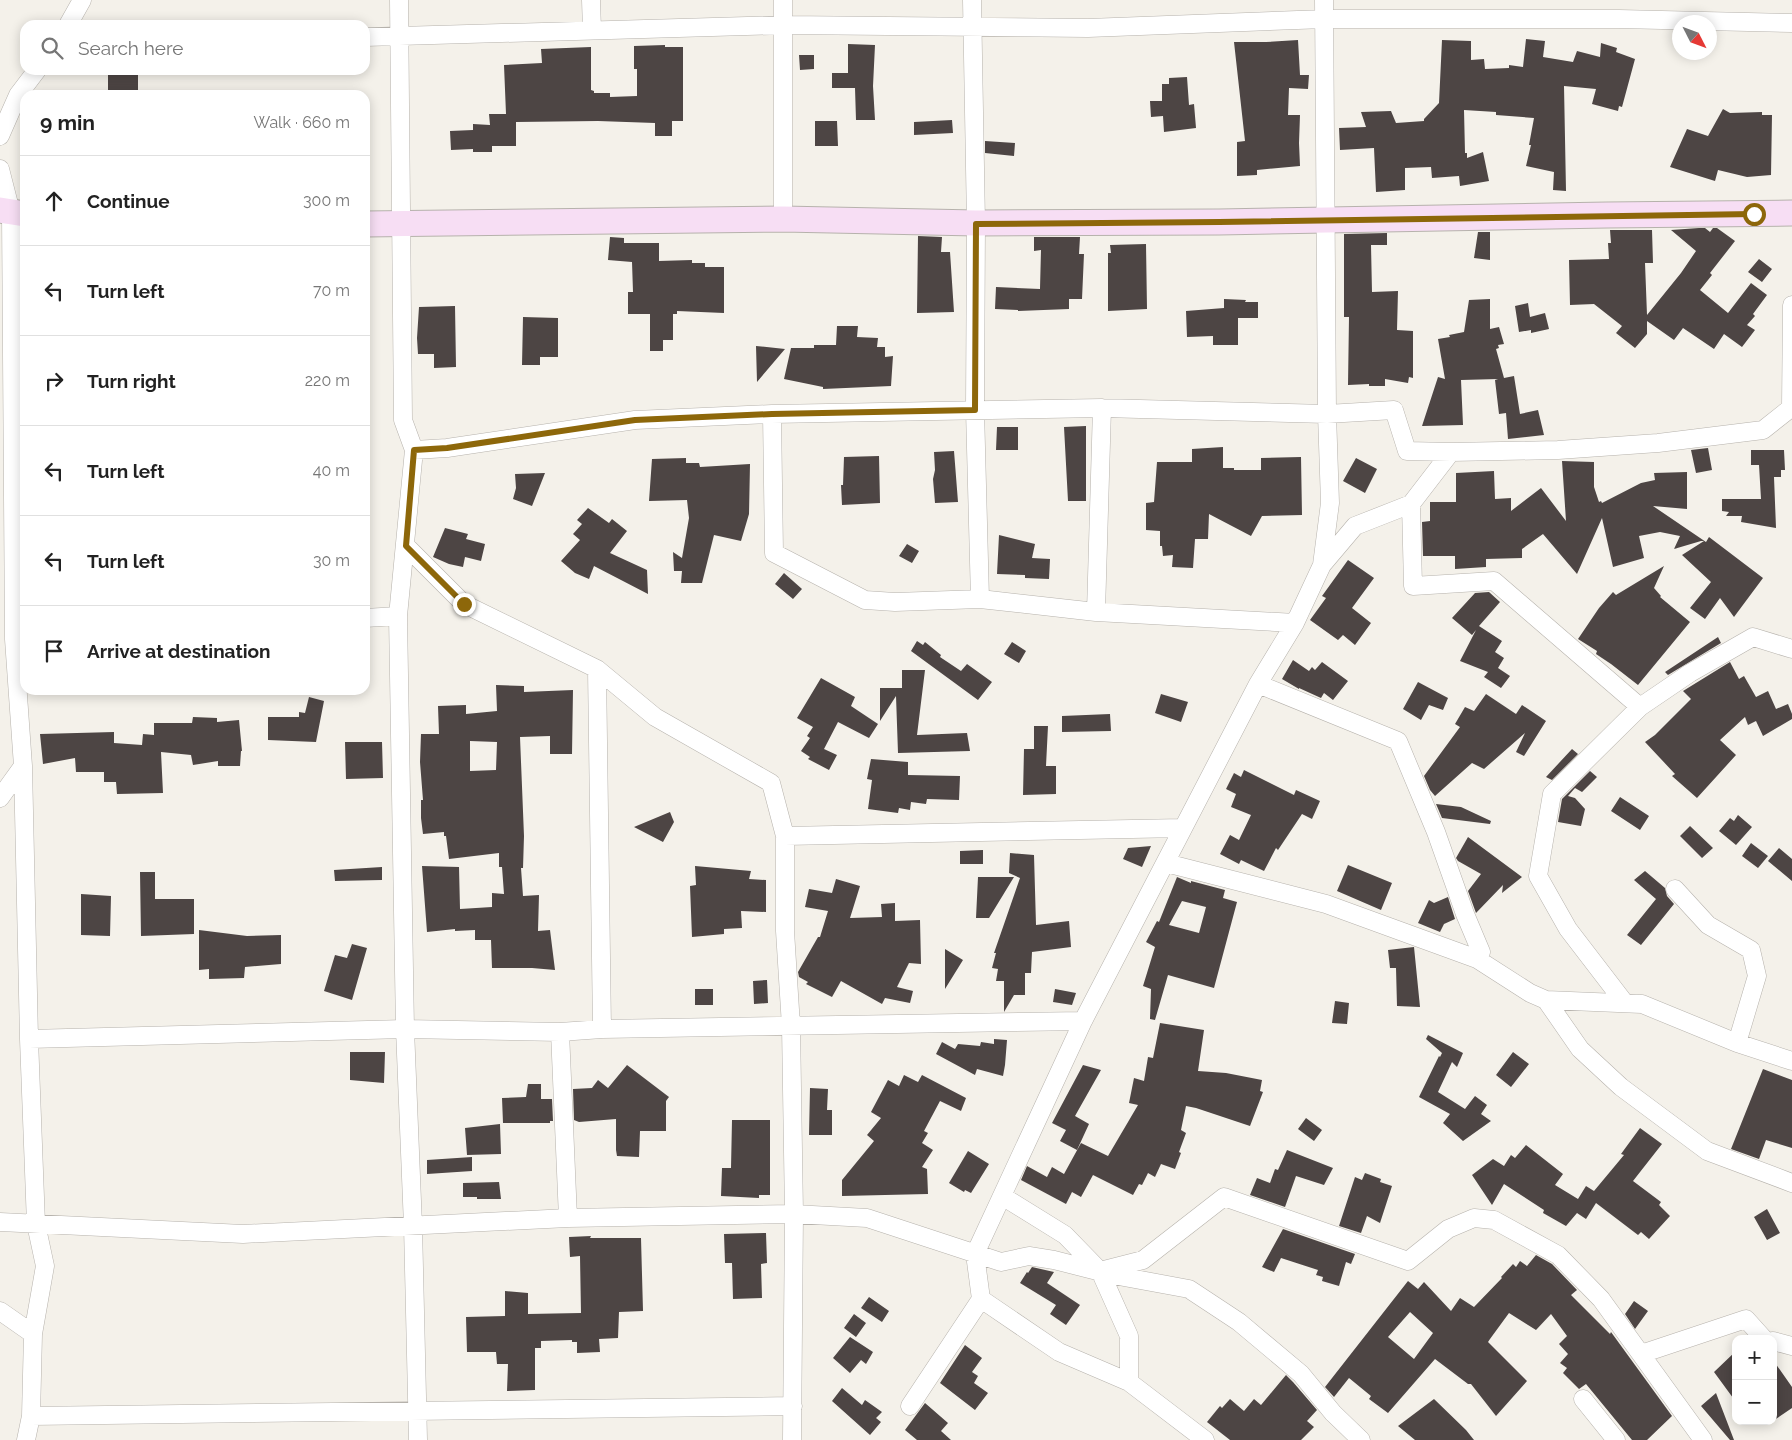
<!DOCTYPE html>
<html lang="en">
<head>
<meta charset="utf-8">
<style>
	body { margin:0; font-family:Raleway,sans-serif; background:#f2f2f2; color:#222 }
	.controls { position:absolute; right:15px; bottom:15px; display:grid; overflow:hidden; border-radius:10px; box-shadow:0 2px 12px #0003 }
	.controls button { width:45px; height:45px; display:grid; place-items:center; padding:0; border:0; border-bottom:1px solid #e0e0e0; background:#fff; color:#222; font:25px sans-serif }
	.compass { position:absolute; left:1672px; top:15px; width:45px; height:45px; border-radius:50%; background:#fff; box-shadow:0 2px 12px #0003; rotate:132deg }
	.stop { position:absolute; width:15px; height:15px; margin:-11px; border:4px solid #8d670a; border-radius:50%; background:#fff }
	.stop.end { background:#8d670a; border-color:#fff; box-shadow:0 1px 5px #0008 }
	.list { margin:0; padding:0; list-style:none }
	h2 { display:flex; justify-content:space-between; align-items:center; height:65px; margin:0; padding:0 20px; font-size:21px }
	h2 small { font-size:16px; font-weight:400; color:#767676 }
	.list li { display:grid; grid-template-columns:32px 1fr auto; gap:15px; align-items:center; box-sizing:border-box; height:90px; padding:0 20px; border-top:1px solid #e0e0e0 }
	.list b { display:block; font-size:19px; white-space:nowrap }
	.list em { font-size:16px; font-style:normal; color:#767676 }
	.icon { flex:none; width:28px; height:28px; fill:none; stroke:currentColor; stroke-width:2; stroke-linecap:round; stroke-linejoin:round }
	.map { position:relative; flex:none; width:1792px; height:1440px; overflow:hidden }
	.search { position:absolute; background:#fff; box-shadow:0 2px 12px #0003; left:20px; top:20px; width:350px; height:55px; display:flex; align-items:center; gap:12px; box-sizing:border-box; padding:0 18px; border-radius:15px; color:#767676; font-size:19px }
	.panel { position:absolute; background:#fff; box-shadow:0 2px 12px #0003; left:20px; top:90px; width:350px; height:605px; border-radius:15px }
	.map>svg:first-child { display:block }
	.building { fill:#4d4544; fill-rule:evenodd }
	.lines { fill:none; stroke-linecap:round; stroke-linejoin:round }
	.street-casing { stroke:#b6b2ac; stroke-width:19 }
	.secondary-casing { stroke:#b6b2ac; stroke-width:27 }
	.street { stroke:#fff; stroke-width:18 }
	.secondary { stroke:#f7def4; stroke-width:25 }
	.route { stroke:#8d670a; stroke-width:6 }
</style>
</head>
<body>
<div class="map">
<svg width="1792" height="1440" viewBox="0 0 1792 1440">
	<rect width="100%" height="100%" fill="#f4f1ea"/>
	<!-- building -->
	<path class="building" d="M1526,39l19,2 -2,16 30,5 4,-11 23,6 1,-14 16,5 -1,4 19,7 -13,48 -3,-1 -1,5 -26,-7 4,-15 -32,-3 2,105 -13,-1 1,-18 -28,-6 5,-21h-2l5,-27 -38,-3v-3l-32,-2 1,43h2v5l16,-6 6,29 -29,5 -1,-10 -27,2 -1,-11 -26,1v22l-29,2 -2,-44 -34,2 -1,-22 27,-1 -5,-15 30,-1 5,12 28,-2v-2l15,-16 3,-63 29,1v19l13,-1 1,10 24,-1v-3l14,2z
		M1298,40l2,35h9l-1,14 -19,-1 -1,27h12l-1,28 1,23 -43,4v5l-20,1v-34l8,-1 -11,-99h32z
		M848,44l27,1 -2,41 2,34h-19l-1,-32h-23v-15h16z
		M665,45v2h18v74h-11v15h-17v-13l-57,-2 -82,1v24h-24v6h-19v-3l-22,1 -1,-19 23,-1v-6l17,1 -1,-11h17l-2,-49 38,-2 -1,-14 50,-2v43l3,1v2h16v4l27,-1v-27h-3v-23z
		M799,55h15v14l-14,1z
		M108,70h30v20h-6v5h-17v-5h-7z
		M1187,77l2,28 5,-1 2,24 -32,4 -1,-16 -12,1 -1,-16h12v-17h7v-6z
		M1723,109l7,4 32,-1v3h10l-1,60 -24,2 -29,-7 -3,11 -45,-14 17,-38 21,7z
		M952,120l1,13 -39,2v-13z
		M815,121h22l1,25h-23z
		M985,141l30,2 -1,13 -29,-3z
		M1699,228h6l5,4 3,-4h4l18,13 -25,32 2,2 -12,15 28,23 23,-30 16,12 -14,19 2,2 -8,9 8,5 -13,17 -18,-13 -10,15 -31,-21 -9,12 -27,-19v13l-12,14 -19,-15 6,-7 -28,-22 -24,1 -1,-45 40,-1 -1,-16h3l-1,-13h42l1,33h-8l2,52 34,-42 15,-22 -25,-21z
		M1478,232h12v28l-16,-2z
		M1387,233v12h-16l1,47 26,-1 -1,39 16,1v47l-4,-1 -1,6 -23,-4v7h-16v-2l-21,1 1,-68h-5v-83z
		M918,236l24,1 -1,15h9l4,60 -37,1z
		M610,237l14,1v5h35v18l33,-1v3h13v4h19v46l-47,-2v3h-4v26h-10v11h-13v-37h-22v-22h5l-1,-30 -24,-2z
		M1034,237h46l-1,17h5l-2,45h-13v10l-51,2v-1l-23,-1 1,-22 44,2 1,-39 -7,1z
		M1146,244l1,65 -39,2v-58h3l-1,-8z
		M1759,259l13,10 -10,13 -14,-10z
		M1224,299l22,1 -1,2h13v16h-20v27h-25v-9l-26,1 -1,-26 38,-3z
		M1490,299v30l9,-2 5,17 -6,1 1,3 -3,1 8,29 10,-2 6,38 18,-4 6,25 -36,4 -2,-26 -7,1 -4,-34 3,-1 -37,1 2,45 -41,1 16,-49 7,2 -7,-40 12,-2 -1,-2 15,-3 5,-32z
		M1528,303l2,14 15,-4 4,16 -18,4v-3l-12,2 -4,-26z
		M455,306l1,61 -22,1v-14h-16l-1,-16 2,-31z
		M523,317l35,1v39h-18v8h-18z
		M837,326h21l-1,11 21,1 -1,9h8v10l8,-1 -2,30 -68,3v-2l-39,-8 7,-31h23v-3h22z
		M756,346l29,3 -28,33z
		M1086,426v75h-18l-4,-74z
		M997,427h21v23h-22z
		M1223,447v21h11v2h27v-12l40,-1 1,58 -40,1 -11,20 -42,-22 -1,25h-13l-2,29 -21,-1 1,-12 -10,1 -1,-10h-2v-15l-14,-1v-27l8,-1 3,-40h35v-13z
		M1708,448l4,22 -16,3 -5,-23z
		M1751,450h33l1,20h-4v7h-7l2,51 -35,-6 1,-6h-16l3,-4 -7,-1v-12h39l-2,-34h-8z
		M954,451l4,51 -23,1 -2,-24 2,-9 -1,-18z
		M879,456l1,47 -38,2 -1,-20h2l1,-28z
		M686,458v5h13l1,4 50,-3 -1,50 -8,27 -27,-6 -12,48h-21l1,-12h-8l-1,-19 9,6 7,-40 -2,-18 -38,1 3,-42z
		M1356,458l21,11 -12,24 -22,-12z
		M1562,461l32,1v25l5,15 2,-1 1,2 39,-20 14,-3 -1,-7 33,-1v37l-34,-3 53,36 3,-5 54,41 -29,39 -14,-19 -15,21 -15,-11 21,-26 -29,-27 22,-14h-3l-27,8 6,-13 -20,-4 -21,4 5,22 -31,9 -11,-49 -25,56 -34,-40 -21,15v9l-36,1v8l-31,2v-13h-32l-1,-34 8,-1v-19h26v-29l38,-2 1,28 16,-1v13l30,-23 25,33z
		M545,473l-13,33 -19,-7 3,-11 -1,-14z
		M588,508l21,15 3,-4 15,12 -17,22 37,17 1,24 -54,-28 -5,13 -14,-6 -14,-12 19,-21 -7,-6 9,-10 -5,-4z
		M445,528l23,6 -2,5 19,5 -4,17 -16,-4 -2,10 -14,-3 -16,-7z
		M999,535l36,9 -3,14 18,1 -1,20 -24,-1v-3l-28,-1z
		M907,544l12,7 -7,12 -13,-7z
		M1348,560l26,18 -22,30 19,15 -16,22 -12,-10 -5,5 -28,-20 16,-22 -4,-2z
		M1664,566l-10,22 7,8 -1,1 30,25 -52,63 -27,-21 -15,-10 1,-3 -19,-12 21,-31 14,-16 3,3z
		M784,573l18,16 -9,10 -18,-15z
		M1489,592l11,10 -21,24 23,15 -7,11 9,6 -6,10 12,8 -9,12 -17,-11 4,-5 -28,-11 16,-31 -4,5 -20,-17 23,-25z
		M1718,637l3,6 -53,32 -3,-3z
		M917,641l6,4 2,-3 16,13 -1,2 21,14 6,-7 25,18 -14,18 -67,-49z
		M1012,642l14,9 -7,12 -15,-9z
		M1293,660l16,11 3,-4 3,3 7,-8 26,19 -15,19 -9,-7 -3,5 -22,-10v1l-17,-10z
		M1730,662l9,17 5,-3 12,21 12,-6 8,18 12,-5 4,10v5l-29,17 -7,-15 -8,4 -3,-8 -25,23 16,15 -39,43 -25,-22 3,-2 -30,-32 10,-7 36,-36 -8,-8z
		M902,670h23l-8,65 50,-2 3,18 -72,2 -2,-57 -16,25v-33h22z
		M821,678l34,19 -4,9 27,18 -9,14 -31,-16 -14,27 13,6 -8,15 -21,-11 2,-2 -9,-6 9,-13 -3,-2 6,-9 -16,-9z
		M1418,682l30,16 -5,12 -14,-5 -8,15 -18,-11z
		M496,685l28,1v6l49,-2 -1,64h-22v-18l-30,1 4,99 -1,32h-2l2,28 16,-1 -1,36 12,-1 5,40 -23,-2h-40l-1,-28h-16v-10l-20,1v-2l-28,3 -5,-66 37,1 1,42 32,-2v-14l12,1 -2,-27h-3v-14l-50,6 -3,-23h-2v-4l-21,2 -2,-16v-18h2l-3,-38 1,-28h18l-1,-28 28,-1v9l31,-3zM470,741l27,1 -1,28 -26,1z
		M1161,694l27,8 -7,20 -26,-9z
		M1486,694l30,20 6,-9 24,16 -22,35 -8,-4 9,-19 -41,36 -12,-6 -37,33 -5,-6 -6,-14 36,-49 -5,-3 10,-17 9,4z
		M309,697l15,4 -8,41 -48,-2v-23h31v-5l6,1z
		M1110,714l1,17 -49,1v-16z
		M193,717l24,1v4l22,-2 3,31h-1l-1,15h-22v-5l-25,4 -2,-10 -30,-3 2,41 -46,1 -1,-12h-12v-10h-28l-1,-14 -32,6 -3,-30 74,-2v11l28,2 1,-11 11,1v-12h38z
		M1034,726h14l-2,40h10v28l-33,1 1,-46h10z
		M345,742h37l1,36 -37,1z
		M1572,749l6,5 -26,26 -6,-3z
		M871,759l37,3v13l52,1 -1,24 -32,-1 -1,5 -15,-2 -1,8 -11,-2 -1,5 -30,-4 4,-29 -5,-1z
		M1244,770l50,25 2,-5 24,11 -8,18 -10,-5 -24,36 -2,-2 -12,23 -23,-11 -2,4 -19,-10 10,-19 9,5 12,-25 -20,-8 5,-13 -10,-5 8,-16 7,4z
		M1590,771l7,6 -15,15 -7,-4 -7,8 7,2 10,11 -4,17 -23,-4 4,-23z
		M1620,797l29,19 -9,14 -29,-19z
		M1436,804l25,3 30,14 -1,3 -48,-6z
		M670,812l4,10 -11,20 -29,-15z
		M1738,815l14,12 -16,18 -17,-14 11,-13 4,3z
		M1690,826l23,22 -11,10 -22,-22z
		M1468,837l54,40 -20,16 1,-8 -27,28 -8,-22 13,-17 -23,-13 -2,-3z
		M1751,843l17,13 -10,12 -16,-12z
		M1151,846l-9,21 -19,-8 5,-11z
		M1779,848l13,11v22l-24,-20z
		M983,850v14h-23v-13z
		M1010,853l24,2 2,70 33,-4 2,26 -39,5 -1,21h-6v22h-11l-10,17v-31h-8l2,-12 -6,-1 4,-15h-2l26,-75 -11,-5z
		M1348,865l44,18 -11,27 -44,-19z
		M695,866l56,5 -2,8 17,1v32l-25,-1 1,17 -18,1v5l-32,3 -2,-51 6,-1z
		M382,867v13l-47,1 -1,-11z
		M1645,871l20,17 2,8 7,8 -33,41 -14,-10 29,-36 -22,-19z
		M140,872h15v27h39v35l-53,2z
		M978,877h36l-25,41h-13z
		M1177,877l14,6v-2l34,9 -2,8 14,4 -23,86 -46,-13 -13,45 -5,-1 1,-30 -8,-3 12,-39 -9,-5 11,-21 2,1zM1182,901l24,6 -7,26 -30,-8z
		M836,879l24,7 -10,32 32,-1 -1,-13 14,-1v18l25,-1 1,44 -12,-1 -12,24 16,4 -3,12 -25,-5 -3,6 -41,-23 -9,16 -26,-13 2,-2 -9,-5 -1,-5 20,-35h2l8,-26 -23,-4 4,-18 23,4z
		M81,894l30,2 -1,40 -29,-1z
		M1448,897l7,22 -11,5 -4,8 -22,-9 11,-23 5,3z
		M199,930l48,6 34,-1v29l-36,3 -1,11 -35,1v-10l-10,1z
		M352,944l15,4 -15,52 -28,-9 11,-36 12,3z
		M1414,947l6,60 -23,-1 -1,-38h-6l-2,-18z
		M945,949l18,11 -18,29z
		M767,980l1,23 -14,1 -1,-23z
		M695,989h18v16h-18z
		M1055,989l21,4 -4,12 -19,-3z
		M1335,1001l14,2 -2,21 -15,-1z
		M1160,1023l44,7 -6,41 28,2 36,7 -2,11 3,1 -13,34 -54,-18 -10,-2 -5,24 5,3 -7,19 2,1 -6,16 -14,-5 -6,13 -7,-4 -6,12 -3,-1 -6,11 -40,-20 -12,22 -9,-5 -6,12 -45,-24 6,-14 20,11 5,-10 12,7 17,-31 27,13 30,-51 -9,-2 5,-25 10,3 4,-24 5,1z
		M1428,1035l35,18 -6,14 -5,-5 -14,30 27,17 10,-13 12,9 -6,9 10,7 -28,20 -20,-18 7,-9 -31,-17 20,-41 1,1 2,-4 -16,-14z
		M994,1039l13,1 -2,25 -2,11 -26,-7 -2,6 -39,-21 6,-12 13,7 3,-5 22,2 1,-4 13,2z
		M350,1052h35l-1,31 -34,-3z
		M1513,1052l16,12 -18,23 -15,-12z
		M627,1065l42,32 -3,4v30h-26l-1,26 -22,-1 -1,-6v-31l-37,3 -5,-2 -1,-31 19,-1 6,-8 10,8z
		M1083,1065l18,5 -26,46 14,8 -12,26 -17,-9 6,-11 -14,-7z
		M1763,1069l29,11v68l-26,-8 -7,19 -28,-10z
		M904,1075l14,7 4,-7 44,23 -5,13 -21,-10 -16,30 4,2 -6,10 11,7 -11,17 5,2 1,25 -86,2v-16l32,-39 -7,-6 14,-17 -10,-6 17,-32 11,6z
		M528,1084h13v15h11l1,22h-3v2h-47l-1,-25 24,-1z
		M810,1088l18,1 -1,21h5v25h-23z
		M1306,1118l16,12 -8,11 -16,-12z
		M732,1120h38v75h-11v3l-38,-2 1,-28h9z
		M500,1124l1,30 -34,1 -2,-27z
		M1640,1128l22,16 -29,37 28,21 -2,3 11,11 -21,23 -8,-7 -3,3 -42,-32 -10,16 -9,-6 -11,13 -23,-13 1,-3 -40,-26 -12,21 -20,-30 21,-16 11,7 7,-11 4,3 11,-13 37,29 -8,11 23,14 8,-13 8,5 30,-36 -3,-1z
		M1287,1150l46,18 -9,17 -28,-9 -11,31 -35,-12 7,-17 13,5 5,-14 3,1z
		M968,1151l21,13 -18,29 -6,-3 -1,2 -15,-9z
		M472,1157v14l-45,3v-14z
		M1365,1173l16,6 -1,3 12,4 -12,37 -13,-7 -6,17 -22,-7 16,-49 7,3z
		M499,1182l2,17h-24v-2h-14v-14z
		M1767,1209l13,24 -13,7 -13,-23z
		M1283,1229l72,25 -4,10 -5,-2 -7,24 -17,-5 1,-4 -7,-2 2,-5 -37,-12 -7,14 -12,-5z
		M766,1233l1,30 -6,1 1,34 -29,1 -1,-36h-7l-1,-29z
		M591,1236l-1,2h51l2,73 -24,1 -1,26 -19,1 1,13 -23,1v-11h-5v-2l-31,1v7h-6v42l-28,1 1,-27h-11l-1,-12h-29l-1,-35 39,-1v-25l23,2v21l53,-1 -1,-57 -10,1 -1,-20z
		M1536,1255l16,9 25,26 -6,5 39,39 1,-2 61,84 -25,24h-15l-46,-56 -7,5 -16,-16 4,-5 -7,-5 8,-9 -9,-10 8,-8 -16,-22 -15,16 -27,-17 -19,26 -2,3 39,39 -31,35 -25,-32h-3l-33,-25 -47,54 -19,-14 2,-3 -22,-18 -15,19 -9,-10 83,-106 10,8 6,-7 27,29 9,-13 14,9 28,-29 -1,-1 12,-13 3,3 4,-6 7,5zM1410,1312l23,21 -19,26 -26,-22z
		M1032,1267l22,5 -7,11 33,22 -14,20 -16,-11 6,-9 -36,-22 7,-11 1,1z
		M869,1297l20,14 -7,11 -21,-14z
		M1634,1301l14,10 -13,18 -10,-15z
		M854,1314l12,9 -10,14 -12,-9z
		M850,1337l23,15 -7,12 -5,-4 -11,13 -17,-15z
		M965,1345l17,13 -10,14 6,4 -4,7 14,10 -13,17 -35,-27z
		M1736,1351v51l-22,-30z
		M1773,1360l19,27v21l-19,13z
		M1286,1375l7,7 24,28 -10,11 7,6 -13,13h-71l-23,-18 13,-16 2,2 8,-9 14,12 10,-12 7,6z
		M842,1388l20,17 3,-5 17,12 -6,6 5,4 -11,13 -38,-34z
		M1716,1393l18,47h-4l-29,-34z
		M1434,1399l32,31 8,10h-59l-17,-14z
		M925,1403l23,20 -7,8 10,9h-34l-12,-10z"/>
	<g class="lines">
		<!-- street casing -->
		<g class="street-casing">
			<path id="street" d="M399,0l4,420 11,30 -16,166 7,413 8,197 5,214
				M591,0l1,30
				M972,0l4,223 -1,187 5,189
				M68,25l14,-25
				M365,37l419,-12 304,3 237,-9h294l173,4
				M0,136l18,-41 19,-25
				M0,169l11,43 3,427 9,127 6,273 7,185 9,42 -12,68 -2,82 -5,24
				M783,219v-219
				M1791,407l1,-102
				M772,414l2,139 91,47 30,2 85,-3 116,13 199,11
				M414,450l33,-2 188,-28 137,-6 330,-6 225,6 67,-4 13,41 44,1 107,-2 100,-7 105,-13 29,-23
				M1411,504l2,82 81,-5 146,126 50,-34 63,-36 39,12
				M406,546l58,58 133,65 58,48 116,66 14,53v95l6,95 3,188 -2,226
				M1322,565l8,-62 -3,-89 -3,-414
				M1096,612l6,-204
				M365,618l33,-2
				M597,669l5,360
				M1258,684l140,57 38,91 29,82 16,38 -4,7
				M0,798l23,-32
				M785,836l398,-8
				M1166,863l160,41 151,55 53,34 16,7 96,4 95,39 55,18
				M1675,889l33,36 43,25 6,26 -20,67
				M1546,1000l34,49 41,38 86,64 85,32
				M1624,1002l-56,-73 -30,-53 14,-82 88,-87
				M560,1032l8,186
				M29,1039l376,-10 155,3 42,-3 481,-8
				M1002,1196l63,39 35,36 43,-11 81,-63 184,64 40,-32 26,-11 20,2 64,35 43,44 102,141
				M0,1222l243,12 325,-16 226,-4 73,4 134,44 28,-6 25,4 59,15 76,14 50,33 62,52 32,39 28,27
				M1100,1271l29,65v46
				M0,1311l33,23
				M1773,1341l19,5
				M1641,1354l105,-35 18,20
				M1583,1399l33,41
				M910,1406l71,-107
				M31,1416l762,-10
				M1205,1440l-76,-58 -70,-30 -78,-53 -6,-45 108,-233 175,-337 37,-61 27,-58 33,-39 56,-22 40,-52"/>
		</g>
		<!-- secondary casing -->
		<g class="secondary-casing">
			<path id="secondary" d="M0,210l25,4
				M365,224l418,-5 193,4 243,-1 388,-7 185,-2"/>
		</g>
		<!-- street -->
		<use href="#street" class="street"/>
		<!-- secondary -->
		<use href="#secondary" class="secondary"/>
	</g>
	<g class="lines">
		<!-- route -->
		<path class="route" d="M464,604l-58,-58 8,-96 33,-2 188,-28 137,-6 203,-4 1,-186 243,-2 535,-8"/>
	</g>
</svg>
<div class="controls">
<button>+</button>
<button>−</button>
</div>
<svg class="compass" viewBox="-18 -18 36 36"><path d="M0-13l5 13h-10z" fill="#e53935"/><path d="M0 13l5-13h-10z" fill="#767676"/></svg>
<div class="stop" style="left:1754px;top:214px"></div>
<div class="stop end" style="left:464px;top:604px"></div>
<div class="search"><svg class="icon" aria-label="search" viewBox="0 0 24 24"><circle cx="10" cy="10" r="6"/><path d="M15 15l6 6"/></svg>Search here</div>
<section class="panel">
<h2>9 min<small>Walk · 660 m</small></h2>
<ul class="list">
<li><svg class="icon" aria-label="ahead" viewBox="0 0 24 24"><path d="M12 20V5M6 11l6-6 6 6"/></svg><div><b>Continue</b></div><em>300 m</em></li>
<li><svg class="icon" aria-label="left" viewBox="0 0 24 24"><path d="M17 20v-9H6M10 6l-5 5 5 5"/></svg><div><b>Turn left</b></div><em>70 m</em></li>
<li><svg class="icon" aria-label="right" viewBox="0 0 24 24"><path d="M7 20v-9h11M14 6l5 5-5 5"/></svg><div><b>Turn right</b></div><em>220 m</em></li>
<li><svg class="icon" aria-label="left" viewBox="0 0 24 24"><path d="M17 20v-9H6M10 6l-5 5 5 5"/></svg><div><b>Turn left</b></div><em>40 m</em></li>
<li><svg class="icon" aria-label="left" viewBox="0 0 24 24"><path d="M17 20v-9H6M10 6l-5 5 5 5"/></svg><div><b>Turn left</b></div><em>30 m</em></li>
<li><svg class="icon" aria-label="arrive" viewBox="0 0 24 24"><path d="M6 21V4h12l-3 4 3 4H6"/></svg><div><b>Arrive at destination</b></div></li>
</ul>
</section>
</div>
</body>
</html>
